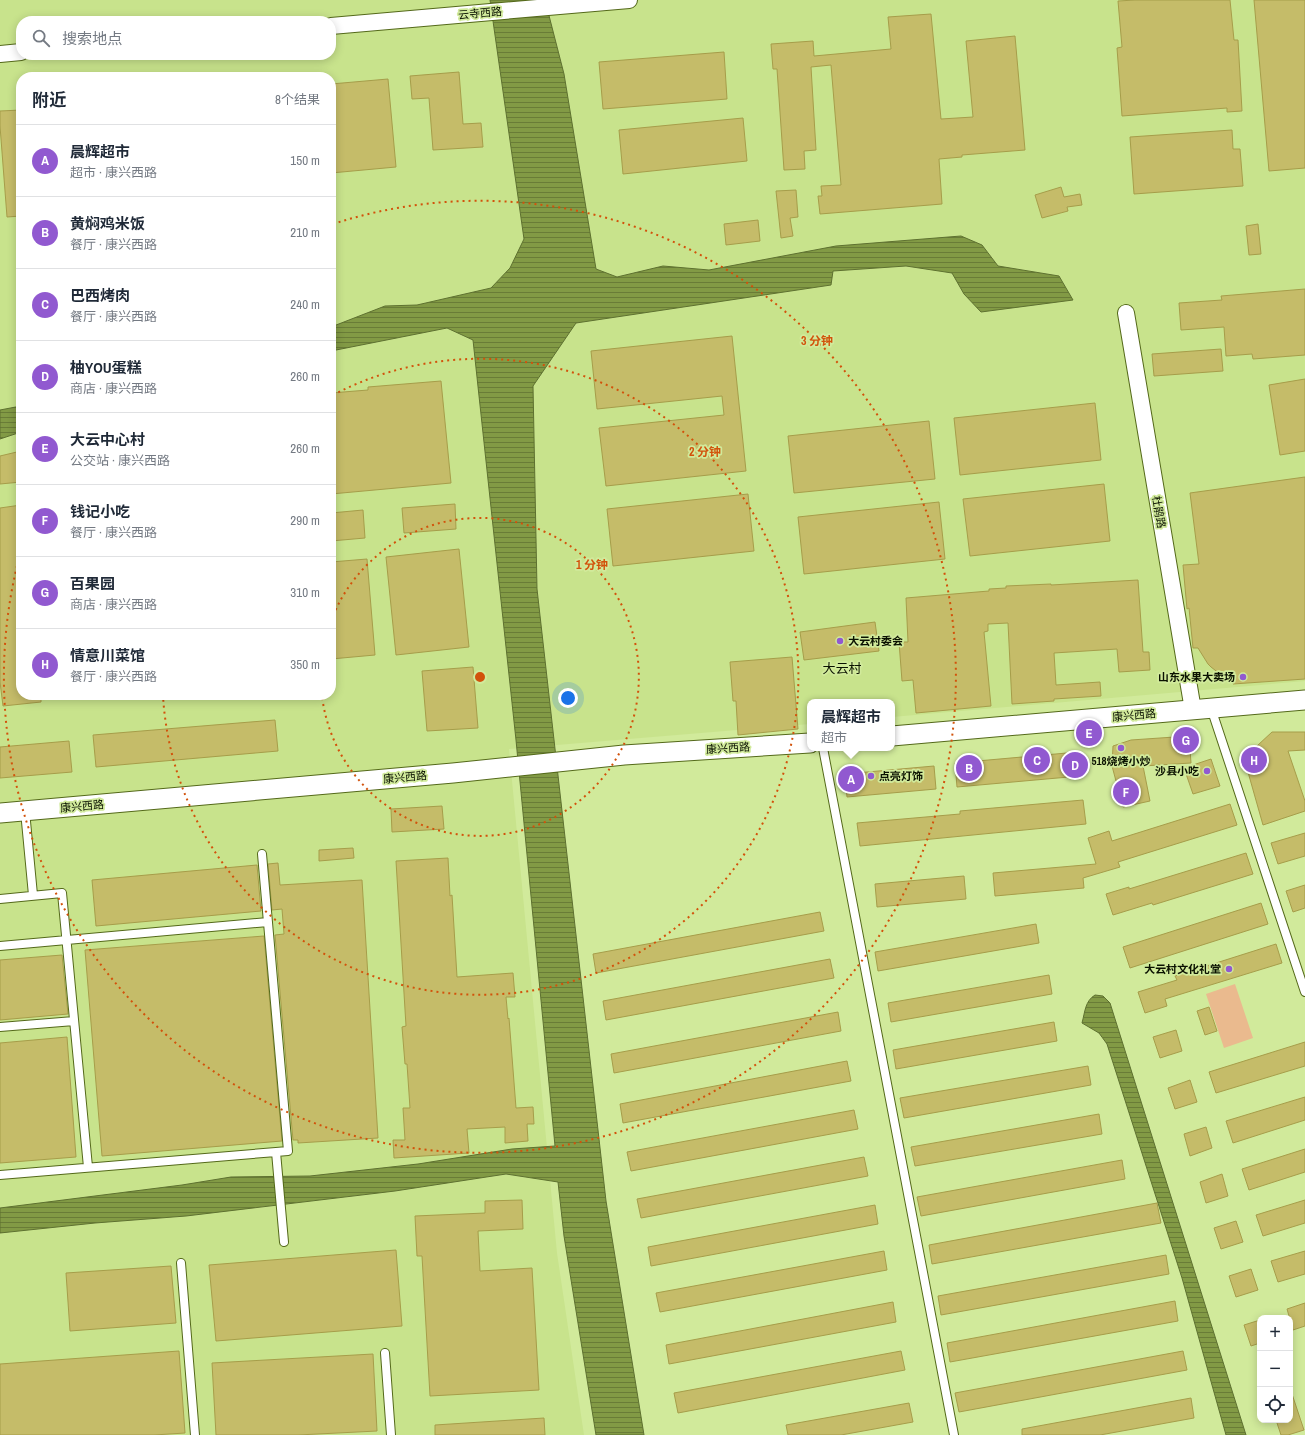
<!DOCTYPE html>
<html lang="zh">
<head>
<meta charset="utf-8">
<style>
	body { margin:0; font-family:"Archivo Narrow","Noto Sans SC",sans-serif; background:#f6f6f7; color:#1f2937 }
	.controls { position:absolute; right:12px; bottom:12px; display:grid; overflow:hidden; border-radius:8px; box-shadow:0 2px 10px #0003 }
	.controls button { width:36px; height:36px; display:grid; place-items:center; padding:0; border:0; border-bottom:1px solid #e0e1e3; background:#fff; color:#1f2937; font:20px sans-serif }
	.you { position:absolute; left:568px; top:698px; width:14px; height:14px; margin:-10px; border:3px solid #fff; border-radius:50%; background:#1a73e8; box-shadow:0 0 0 6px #1a73e833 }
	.badge { display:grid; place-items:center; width:26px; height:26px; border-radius:50%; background:#9159d0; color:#fff; font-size:13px; font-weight:700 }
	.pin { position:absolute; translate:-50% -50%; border:2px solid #fff; box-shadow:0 1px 4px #0006 }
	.popup { position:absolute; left:807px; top:699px; width:88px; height:52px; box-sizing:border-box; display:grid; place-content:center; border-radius:8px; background:#fff; filter:drop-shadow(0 1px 3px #0005); font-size:13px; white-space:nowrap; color:#747a83 }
	.popup b { font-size:15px; color:#1f2937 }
	.popup::after { content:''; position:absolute; left:50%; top:100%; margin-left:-8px; border:8px solid transparent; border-top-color:#fff }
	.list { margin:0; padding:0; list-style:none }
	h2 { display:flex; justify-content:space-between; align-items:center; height:52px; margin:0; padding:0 16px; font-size:17px }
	h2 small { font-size:13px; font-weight:400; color:#747a83 }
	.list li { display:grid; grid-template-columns:26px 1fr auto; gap:12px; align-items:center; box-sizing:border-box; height:72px; padding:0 16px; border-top:1px solid #e0e1e3 }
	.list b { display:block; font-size:15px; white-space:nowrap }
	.list p { margin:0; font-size:13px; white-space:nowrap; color:#747a83 }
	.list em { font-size:13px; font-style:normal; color:#747a83 }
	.icon { flex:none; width:22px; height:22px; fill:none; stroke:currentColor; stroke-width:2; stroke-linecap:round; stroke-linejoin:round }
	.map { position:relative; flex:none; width:1305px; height:1435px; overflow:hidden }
	.search { position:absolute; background:#fff; box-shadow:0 2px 10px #0003; left:16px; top:16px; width:320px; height:44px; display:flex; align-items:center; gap:10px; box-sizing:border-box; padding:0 14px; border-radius:16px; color:#747a83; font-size:15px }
	.panel { position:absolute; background:#fff; box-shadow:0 2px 10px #0003; left:16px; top:72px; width:320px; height:628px; border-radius:16px }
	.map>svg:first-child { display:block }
	.built { fill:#c8e38c; fill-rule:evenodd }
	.garden { fill:#eaba8e }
	.water { fill:url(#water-rules); stroke:#5e7130 }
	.building { fill:#c5bc69; stroke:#a69d4a }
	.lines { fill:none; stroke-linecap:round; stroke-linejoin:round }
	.service-casing { stroke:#54691a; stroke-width:10 }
	.minor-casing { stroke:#54691a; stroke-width:18 }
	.tertiary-casing { stroke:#54691a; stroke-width:21 }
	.service { stroke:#fff; stroke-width:8 }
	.minor { stroke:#fff; stroke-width:16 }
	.tertiary { stroke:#fff; stroke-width:19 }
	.ring { fill:none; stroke:#d2520b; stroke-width:2; stroke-dasharray:2 4 }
	.poi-dot { fill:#9159d0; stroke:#d1ea9b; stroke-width:1.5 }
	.labels { text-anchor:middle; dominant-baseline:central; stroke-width:3.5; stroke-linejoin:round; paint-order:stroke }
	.street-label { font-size:11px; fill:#0a1100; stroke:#d1ea9b }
	.poi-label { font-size:11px; font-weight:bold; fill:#0a1100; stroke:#d1ea9b; text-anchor:end }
	.quarter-label { font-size:13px; fill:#0a1100; stroke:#d1ea9b }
	.centre { fill:#d2520b; stroke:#d1ea9b; stroke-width:2 }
	.ring-label { font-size:12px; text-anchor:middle; font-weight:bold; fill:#d2520b; stroke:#d1ea9b; stroke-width:3.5; stroke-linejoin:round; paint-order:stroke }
</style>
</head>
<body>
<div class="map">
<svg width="1305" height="1435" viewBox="0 0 1305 1435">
	<defs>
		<pattern id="water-rules" width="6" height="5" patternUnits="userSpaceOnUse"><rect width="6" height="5" fill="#829a45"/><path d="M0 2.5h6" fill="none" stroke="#697c37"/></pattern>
	</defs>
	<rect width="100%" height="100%" fill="#d1ea9b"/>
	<!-- built -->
	<path class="built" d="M0,0h1305v681l-413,36v-15h-82v22l-301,25 48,504 27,182h-584zM21,21h310v34h-310zM21,77h310v618h-310z"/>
	<!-- garden -->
	<path class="garden" d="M1235,984l18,54 -29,10 -18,-54z"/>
	<!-- water -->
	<path class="water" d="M490,0h55l19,74 32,195 21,8 46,-11 46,4 127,-24 125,-10 21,9 16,21 61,10 14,24 -92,12 -17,-18 -12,-21 -46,-7 -73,5 -2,14 -255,38 -43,63 4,203 69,612 38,234h-48l-32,-199 -6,-54 -52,-8 -111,17 -209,25 -91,7 -95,10v-25l182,-23 49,-8 79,-1 108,-12 94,-15 43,-3 -39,-406 -43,-400 -26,-12 -116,23v-24l54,-21 32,-1 74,-17 19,-20 14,-29z
		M21,406v26l-21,7v-29z
		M1095,995l8,1 7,7 136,432h-20l-44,-157 -75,-234 -8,-11 -17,-10c3,-11 3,-22 13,-28z"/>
	<!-- building -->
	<path class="building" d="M1135,0h95l4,40h4l4,71 -15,1v-4l-105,8 -5,-68 5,-1 -4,-46z
		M1254,0h51v168l-36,3z
		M931,14l10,105 32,-2 -7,-76 49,-5 10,114 -63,5v2l-23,2 3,45 -122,10 -2,-18h4l-1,-10 20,-1 -10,-120 -20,2 5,83 -12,1 1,18 -21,1 -7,-101h-4l-2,-25 42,-3 1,15 77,-7 -3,-32z
		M724,52l3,47 -124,10 -4,-47z
		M459,72l4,52 18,-1 2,24 -50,3 -4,-52 -17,1 -2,-23z
		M388,79l8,88 -65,6v-89z
		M21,110v106l-14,1 -7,-91v-15z
		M743,118l4,43 -124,13 -4,-44z
		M1232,130l1,19h7l3,37 -109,8 -4,-57z
		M1061,187l3,10 16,-3 2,11 -15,2 1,4 -26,7 -7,-23z
		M796,190l2,27 -8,1 3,18 -12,2 -5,-47z
		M758,220l2,21 -34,4 -2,-21z
		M1258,224l3,30 -12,1 -3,-29z
		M1305,289v66l-52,4 -1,-5 -26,2 -2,-29 -43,3 -2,-27 43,-3 -1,-4z
		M732,336l14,135 -140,15 -7,-58 125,-13 -2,-19 -125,13 -6,-58z
		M1221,349l2,22 -69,5 -2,-22z
		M1305,379v72l-25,4 -11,-70z
		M441,381l10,102 -120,11v-101l37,-3v-3z
		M1095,403l6,57 -141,15 -6,-57z
		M929,421l6,58 -141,14 -6,-57z
		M21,451v31l-21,2v-28z
		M1305,477v202l-72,5 -1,-6 -12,-4 -9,-7 -3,-3 -10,-16h-5l-4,-40 -2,1 -4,-44 16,-1 -9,-71z
		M1104,484l6,57 -140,15 -7,-57z
		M748,494l6,57 -141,15 -6,-57z
		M939,502l6,57 -141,15 -6,-57z
		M455,504l1,25 -52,4 -2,-25z
		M21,505v190h20v7l-38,4 -3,-24v-174z
		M363,510l2,28 -34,3v-28z
		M459,549l10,98 -73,8 -10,-98z
		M367,559l8,96 -44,4v-97z
		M1138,580l5,72h6l1,18 -31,2 -2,-23 -63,4 2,32 44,-3 1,14 -47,3v2l-42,3 -4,-81 -20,1v7l-4,1 7,74 -75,7 -3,-33 -11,1 -3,-39h9l-2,-44 83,-7v-2l17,-1v-2l45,-2v1z
		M875,622l4,29 -75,9 -4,-28z
		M792,657l6,72 -60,6 -2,-34h-3l-3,-39z
		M473,667l5,61 -51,3 -5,-60z
		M275,720l3,31 -182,16 -3,-32z
		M1272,732h33v18l-17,1 17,50v10l-42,14 -19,-67z
		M1189,736l2,27 -48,3 7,35 -27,6 -5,-26h-2l-4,-15 1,-20 18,-6z
		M69,741l3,31 -72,6v-31z
		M1078,752l2,24 -123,11 -2,-24z
		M1211,759l9,27 -27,8 -9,-26z
		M934,766l2,23 -89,8 -2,-23z
		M1083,800l3,24 -226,22 -3,-23 103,-9v-3z
		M1230,804l7,21 -119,37 2,5 -37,11 1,10 -89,8 -2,-23 103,-9 -8,-26 21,-7 3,10z
		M442,806l2,23 -52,3 -1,-23z
		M1305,833v23l-27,8 -7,-21z
		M353,848l1,10 -35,3v-11z
		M1246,853l7,21 -100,31 -1,-2 -39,12 -7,-21 23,-7v2z
		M448,858l2,38 2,-1 5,82 56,-4 2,24h-9l2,22 1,-1 7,90 17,-1 1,17h-7l1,17 -23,2v-16l-38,2 2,24 -75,5 -1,-18h12l-2,-32h7l-3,-44h-2l-3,-37 4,-1 -10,-165z
		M278,863l2,22 82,-5 16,258 -80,5v-3h-5l-18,-205 9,-1 -2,-25 -10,1 -4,-46z
		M257,865l4,46 -165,15 -4,-46z
		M964,876l2,23 -89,8 -2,-23z
		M1305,885v23l-12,4 -7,-21z
		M1261,903l7,21 -138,44 -7,-21z
		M820,912l4,19 -228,42 -3,-19z
		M1036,924l3,19 -161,28 -3,-19z
		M264,936l18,205 -180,15 -17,-206z
		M1276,944l6,19 -117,36 2,7 -22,7 -7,-21 39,-12 -2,-4z
		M62,955l6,59 -68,6v-60z
		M830,959l4,19 -228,42 -3,-19z
		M1049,975l3,19 -161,28 -3,-19z
		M1209,1007l8,24 -12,4 -8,-24z
		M838,1012l3,19 -227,42 -3,-19z
		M1054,1022l3,19 -161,28 -3,-19z
		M1176,1030l6,21 -22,7 -7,-21z
		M67,1037l9,120 -76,6v-120z
		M1305,1042v24l-89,27 -7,-21z
		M847,1061l4,20 -228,42 -3,-19z
		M1088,1066l3,19 -187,33 -4,-20z
		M1190,1080l7,22 -22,7 -7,-21z
		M1305,1097v23l-72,23 -7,-22z
		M854,1110l4,19 -227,42 -4,-19z
		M1099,1114l3,20 -187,32 -4,-19z
		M1206,1127l6,21 -22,8 -6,-22z
		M1305,1149v23l-56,18 -7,-21z
		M864,1157l4,19 -227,42 -4,-19z
		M1122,1160l3,19 -204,37 -4,-19z
		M1222,1174l6,22 -22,7 -6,-21z
		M522,1200l1,29 -45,2 2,40 52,-3 7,122 -109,6 -8,-140h-5l-2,-40 70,-3v-12z
		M1305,1200v23l-42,13 -7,-21z
		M1157,1203l4,20 -229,41 -3,-19z
		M875,1205l3,19 -227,42 -3,-19z
		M1236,1221l7,21 -22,7 -7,-21z
		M396,1250l6,76 -186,15 -7,-76z
		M884,1251l3,19 -227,42 -4,-19z
		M1305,1251v23l-27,8 -7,-21z
		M1166,1255l3,19 -228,41 -3,-19z
		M171,1266l5,57 -106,8 -4,-58z
		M1251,1269l7,21 -22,7 -7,-21z
		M1175,1301l3,20 -228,41 -3,-19z
		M893,1302l3,20 -227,42 -3,-19z
		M1305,1303v23l-12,4 -6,-21z
		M1260,1320v23l-9,3 -7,-21z
		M179,1351l6,82 -31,2h-154v-71z
		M901,1351l4,19 -227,43 -4,-20z
		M1183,1351l4,19 -228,42 -4,-19z
		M373,1354l4,77 -79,4h-82l-4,-72z
		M1290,1394h2l12,36 -16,5h-7l-5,-15h14z
		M1191,1398l3,20 -94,17h-78v-6z
		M909,1403l4,19 -72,13h-53l-2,-10z
		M544,1418l1,17h-110v-10z"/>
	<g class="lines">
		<!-- service casing -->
		<g class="service-casing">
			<path id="service" d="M1211,708l94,284
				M823,748l131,687
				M25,811l8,84
				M262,854l26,297 -12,1
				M0,899l62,-6 26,274
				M0,946l268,-24
				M0,1027l74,-6
				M0,1175l276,-23 8,90
				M181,1263l14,172
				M385,1353l6,82"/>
		</g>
		<!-- minor casing -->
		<g class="minor-casing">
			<path id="minor" d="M331,26l298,-26
				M0,54l21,-2
				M1126,313l67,397"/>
		</g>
		<!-- tertiary casing -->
		<g class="tertiary-casing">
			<path id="tertiary" d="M892,736l413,-36
				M0,813l453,-40 171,-18 186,-12"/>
		</g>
		<!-- service -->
		<use href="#service" class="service"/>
		<!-- minor -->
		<use href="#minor" class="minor"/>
		<!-- tertiary -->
		<use href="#tertiary" class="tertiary"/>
	</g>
	<!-- distance rings -->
	<g class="ring">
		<path d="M331 621A159 159 0 1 1 322 696"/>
		<path d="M333 395A318 318 0 1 1 163 696"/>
		<path d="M333 224A476 476 0 1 1 20 554"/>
	</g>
	<!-- markers -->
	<g class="poi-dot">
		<circle cx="840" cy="641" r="4"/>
		<circle cx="1243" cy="677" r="4"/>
		<circle cx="1121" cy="748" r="4"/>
		<circle cx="1207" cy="771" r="4"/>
		<circle cx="871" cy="776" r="4"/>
		<circle cx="1229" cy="969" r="4"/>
	</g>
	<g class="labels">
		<!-- street labels -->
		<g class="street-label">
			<text transform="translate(480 13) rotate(-5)">云寺西路</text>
			<text transform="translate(1159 512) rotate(80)">杜鹃路</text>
			<text transform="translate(1134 715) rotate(-5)">康兴西路</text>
			<text transform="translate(728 748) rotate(-4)">康兴西路</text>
			<text transform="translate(405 777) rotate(-5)">康兴西路</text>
			<text transform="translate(82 806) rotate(-5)">康兴西路</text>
		</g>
		<!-- poi labels -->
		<g class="poi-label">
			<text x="848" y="641" text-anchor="start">大云村委会</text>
			<text x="1235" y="677">山东水果大卖场</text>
			<text x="1121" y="761" text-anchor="middle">518烧烤小炒</text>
			<text x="1199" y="771">沙县小吃</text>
			<text x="879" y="776" text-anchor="start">点亮灯饰</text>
			<text x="1221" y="969">大云村文化礼堂</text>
		</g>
		<!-- quarter labels -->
		<g class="quarter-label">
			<text x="842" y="668">大云村</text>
		</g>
	</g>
	<circle cx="480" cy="677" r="6" class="centre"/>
	<g class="ring-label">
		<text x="817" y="345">3 分钟</text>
		<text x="705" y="456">2 分钟</text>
		<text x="592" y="569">1 分钟</text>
	</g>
</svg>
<div class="controls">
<button>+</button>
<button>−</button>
<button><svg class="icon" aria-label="locate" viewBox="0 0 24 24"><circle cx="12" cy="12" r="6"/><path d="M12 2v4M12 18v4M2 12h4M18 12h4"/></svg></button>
</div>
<div class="you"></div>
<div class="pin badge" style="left:851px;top:779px">A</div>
<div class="popup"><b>晨辉超市</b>超市</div>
<div class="pin badge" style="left:969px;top:768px">B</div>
<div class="pin badge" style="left:1037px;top:760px">C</div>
<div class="pin badge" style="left:1075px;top:765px">D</div>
<div class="pin badge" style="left:1089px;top:733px">E</div>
<div class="pin badge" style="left:1126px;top:792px">F</div>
<div class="pin badge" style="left:1186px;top:740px">G</div>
<div class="pin badge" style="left:1254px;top:760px">H</div>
<div class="search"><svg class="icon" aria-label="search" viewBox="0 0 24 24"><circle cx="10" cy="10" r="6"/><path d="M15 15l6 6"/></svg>搜索地点</div>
<section class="panel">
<h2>附近<small>8个结果</small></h2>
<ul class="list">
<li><span class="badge">A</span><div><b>晨辉超市</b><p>超市 · 康兴西路</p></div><em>150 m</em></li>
<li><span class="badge">B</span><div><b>黄焖鸡米饭</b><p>餐厅 · 康兴西路</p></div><em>210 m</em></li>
<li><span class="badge">C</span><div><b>巴西烤肉</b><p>餐厅 · 康兴西路</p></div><em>240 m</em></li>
<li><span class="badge">D</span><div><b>柚YOU蛋糕</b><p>商店 · 康兴西路</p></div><em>260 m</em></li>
<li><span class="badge">E</span><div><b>大云中心村</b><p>公交站 · 康兴西路</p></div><em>260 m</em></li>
<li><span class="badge">F</span><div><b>钱记小吃</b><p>餐厅 · 康兴西路</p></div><em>290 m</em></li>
<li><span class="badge">G</span><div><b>百果园</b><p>商店 · 康兴西路</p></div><em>310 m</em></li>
<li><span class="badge">H</span><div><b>情意川菜馆</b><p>餐厅 · 康兴西路</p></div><em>350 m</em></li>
</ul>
</section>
</div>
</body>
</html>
